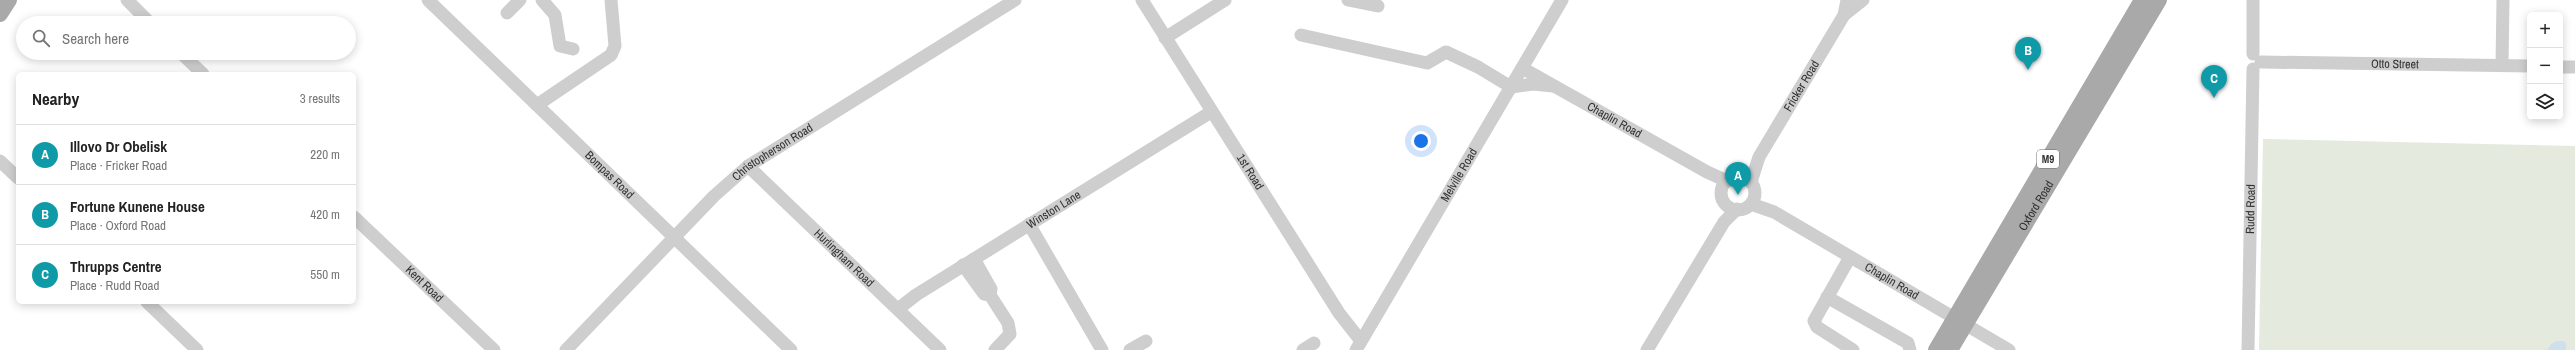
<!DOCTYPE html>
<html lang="en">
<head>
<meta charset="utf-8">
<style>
	body { margin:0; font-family:"Archivo Narrow",sans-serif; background:#f6f6f6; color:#222 }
	.controls { position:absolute; right:12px; top:12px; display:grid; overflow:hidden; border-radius:6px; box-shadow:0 2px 10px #0003 }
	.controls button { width:36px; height:36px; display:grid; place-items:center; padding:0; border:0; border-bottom:1px solid #e0e0e0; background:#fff; color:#222; font:20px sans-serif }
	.you { position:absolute; left:1421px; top:141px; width:14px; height:14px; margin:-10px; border:3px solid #fff; border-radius:50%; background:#1a73e8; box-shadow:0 0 0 6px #1a73e833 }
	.badge { display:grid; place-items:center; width:26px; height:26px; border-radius:50%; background:#df3c49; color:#fff; font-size:13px; font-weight:700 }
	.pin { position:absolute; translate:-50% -33px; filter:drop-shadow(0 1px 2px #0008) }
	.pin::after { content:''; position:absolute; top:21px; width:14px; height:12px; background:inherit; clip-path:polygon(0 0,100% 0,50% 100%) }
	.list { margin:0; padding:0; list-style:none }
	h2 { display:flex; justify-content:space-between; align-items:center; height:52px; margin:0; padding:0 16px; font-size:17px }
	h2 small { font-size:13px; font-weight:400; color:#767676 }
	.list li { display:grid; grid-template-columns:26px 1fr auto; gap:12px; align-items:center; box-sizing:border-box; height:60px; padding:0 16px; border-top:1px solid #e0e0e0 }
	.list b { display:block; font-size:15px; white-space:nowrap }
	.list p { margin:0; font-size:13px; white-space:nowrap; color:#767676 }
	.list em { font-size:13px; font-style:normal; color:#767676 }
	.icon { flex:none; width:22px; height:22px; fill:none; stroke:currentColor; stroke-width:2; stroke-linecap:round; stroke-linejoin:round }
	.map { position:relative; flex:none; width:2575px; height:350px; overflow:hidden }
	.search { position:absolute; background:#fff; box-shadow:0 2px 10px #0003; left:16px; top:16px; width:340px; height:44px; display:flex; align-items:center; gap:10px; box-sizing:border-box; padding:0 14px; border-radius:22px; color:#767676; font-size:15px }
	.panel { position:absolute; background:#fff; box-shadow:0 2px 10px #0003; left:16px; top:72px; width:340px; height:232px; border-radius:6px }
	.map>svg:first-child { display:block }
	.green { fill:#e4eadd }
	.water { fill:#cde0ec }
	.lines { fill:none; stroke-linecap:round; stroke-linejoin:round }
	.minor { stroke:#cecece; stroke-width:13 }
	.major { stroke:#a9a9a9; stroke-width:16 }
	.labels { text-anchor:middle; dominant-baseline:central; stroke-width:4; stroke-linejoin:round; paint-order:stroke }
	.shield { fill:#fff; stroke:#6f6f6f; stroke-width:1 }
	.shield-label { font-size:11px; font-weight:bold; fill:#313131 }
	.street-label { font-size:12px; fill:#313131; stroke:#fff }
</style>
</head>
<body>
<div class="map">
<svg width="2575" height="350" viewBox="0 0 2575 350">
	<rect width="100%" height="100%" fill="#fff"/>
	<!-- green -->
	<path class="green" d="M2263,139l312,7v204h-316z"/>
	<!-- water -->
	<path class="water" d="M2557,341h7l2,2v7h-19l4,-6z"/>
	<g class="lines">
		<!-- minor -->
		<g class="minor">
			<path d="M127,0l23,23"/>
			<path id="s1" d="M428,0l363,350"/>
			<path d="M542,0l13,15 5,31 13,3"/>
			<path id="s2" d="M1142,0l197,313 22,28"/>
			<path d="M1348,0l30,6"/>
			<path d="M507,13l13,-13"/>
			<path d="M1844,15l19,-15"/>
			<path d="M1301,35l126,28 19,-11 32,15 33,20 22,-3 20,2"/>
			<path d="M1165,38l60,-38"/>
			<path d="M181,53l22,21"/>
			<path d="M2253,54v-54"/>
			<path id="s3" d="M2261,62l269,4"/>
			<path d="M2502,65l1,-65"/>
			<path d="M2560,67h15"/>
			<path id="s4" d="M1522,68l185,104 20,9"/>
			<path d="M537,105l74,-50 4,-9 -4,-46"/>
			<path d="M0,161l18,17"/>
			<path id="s5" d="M748,166l192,184"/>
			<circle cx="1738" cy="193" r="17"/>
			<path id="s6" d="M1751,182l8,-25 85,-142 3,-15"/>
			<path id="s7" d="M1751,204l23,8 235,138"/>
			<path id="s8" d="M354,217l140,133"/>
			<path d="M1029,224l73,126"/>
			<path d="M1850,257l-36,64 3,6 36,23"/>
			<path d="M974,259l17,30 -1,6"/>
			<path d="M963,265l21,29 6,1 18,28 2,11 -15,16"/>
			<path d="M1827,297l81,46 2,7"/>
			<path d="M147,302l50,48"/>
			<path id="s9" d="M898,309l18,-14 295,-183"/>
			<path id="s10" d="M566,350l148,-154 34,-30 267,-166"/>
			<path d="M1130,350l16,-9"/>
			<path d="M1303,350l11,-7"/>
			<path id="s11" d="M1356,350l206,-350"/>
			<path d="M1647,350l77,-128 13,-13"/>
			<path id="s12" d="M2248,350l5,-281"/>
		</g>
		<!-- major -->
		<g class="major">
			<path d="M0,14l9,-14"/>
			<path d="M1936,350l206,-350"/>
			<path id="s13" d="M1950,350c69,-117 140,-233 209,-350"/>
		</g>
	</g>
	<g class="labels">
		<!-- shield labels -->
		<rect class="shield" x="2037" y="150" width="22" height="18" rx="3"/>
		<g class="shield-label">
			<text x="2048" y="159">M9</text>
		</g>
		<!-- street labels -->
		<g class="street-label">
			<text stroke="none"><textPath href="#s3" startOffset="134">Otto Street</textPath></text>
			<text stroke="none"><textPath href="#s6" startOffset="109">Fricker Road</textPath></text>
			<text stroke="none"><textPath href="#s4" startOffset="106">Chaplin Road</textPath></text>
			<text stroke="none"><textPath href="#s10" startOffset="287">Christopherson Road</textPath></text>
			<text stroke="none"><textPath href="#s2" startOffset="203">1st Road</textPath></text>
			<text stroke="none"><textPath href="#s1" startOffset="252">Bompas Road</textPath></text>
			<text stroke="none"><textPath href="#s11" startOffset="203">Melville Road</textPath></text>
			<text stroke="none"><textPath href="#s13" startOffset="168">Oxford Road</textPath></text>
			<text stroke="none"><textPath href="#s9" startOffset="185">Winston Lane</textPath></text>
			<text stroke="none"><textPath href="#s12" startOffset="141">Rudd Road</textPath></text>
			<text stroke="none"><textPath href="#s5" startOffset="133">Hurlingham Road</textPath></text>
			<text stroke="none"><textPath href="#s7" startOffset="161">Chaplin Road</textPath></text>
			<text stroke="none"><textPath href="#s8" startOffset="97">Kent Road</textPath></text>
		</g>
	</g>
</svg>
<div class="controls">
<button>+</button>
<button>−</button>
<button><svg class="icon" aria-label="layers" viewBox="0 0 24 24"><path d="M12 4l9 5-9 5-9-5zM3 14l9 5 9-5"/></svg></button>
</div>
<div class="you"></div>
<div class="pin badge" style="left:1738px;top:195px;background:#0f9aa8">A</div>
<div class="pin badge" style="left:2028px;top:70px;background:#0f9aa8">B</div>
<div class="pin badge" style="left:2214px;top:98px;background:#0f9aa8">C</div>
<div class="search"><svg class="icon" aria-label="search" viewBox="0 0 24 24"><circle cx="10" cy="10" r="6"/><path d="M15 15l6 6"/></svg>Search here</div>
<section class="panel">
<h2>Nearby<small>3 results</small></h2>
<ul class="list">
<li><span class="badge" style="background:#0f9aa8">A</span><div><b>Illovo Dr Obelisk</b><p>Place · Fricker Road</p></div><em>220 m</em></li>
<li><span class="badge" style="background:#0f9aa8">B</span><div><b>Fortune Kunene House</b><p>Place · Oxford Road</p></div><em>420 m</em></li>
<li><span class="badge" style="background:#0f9aa8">C</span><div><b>Thrupps Centre</b><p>Place · Rudd Road</p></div><em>550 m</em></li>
</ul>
</section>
</div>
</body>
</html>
